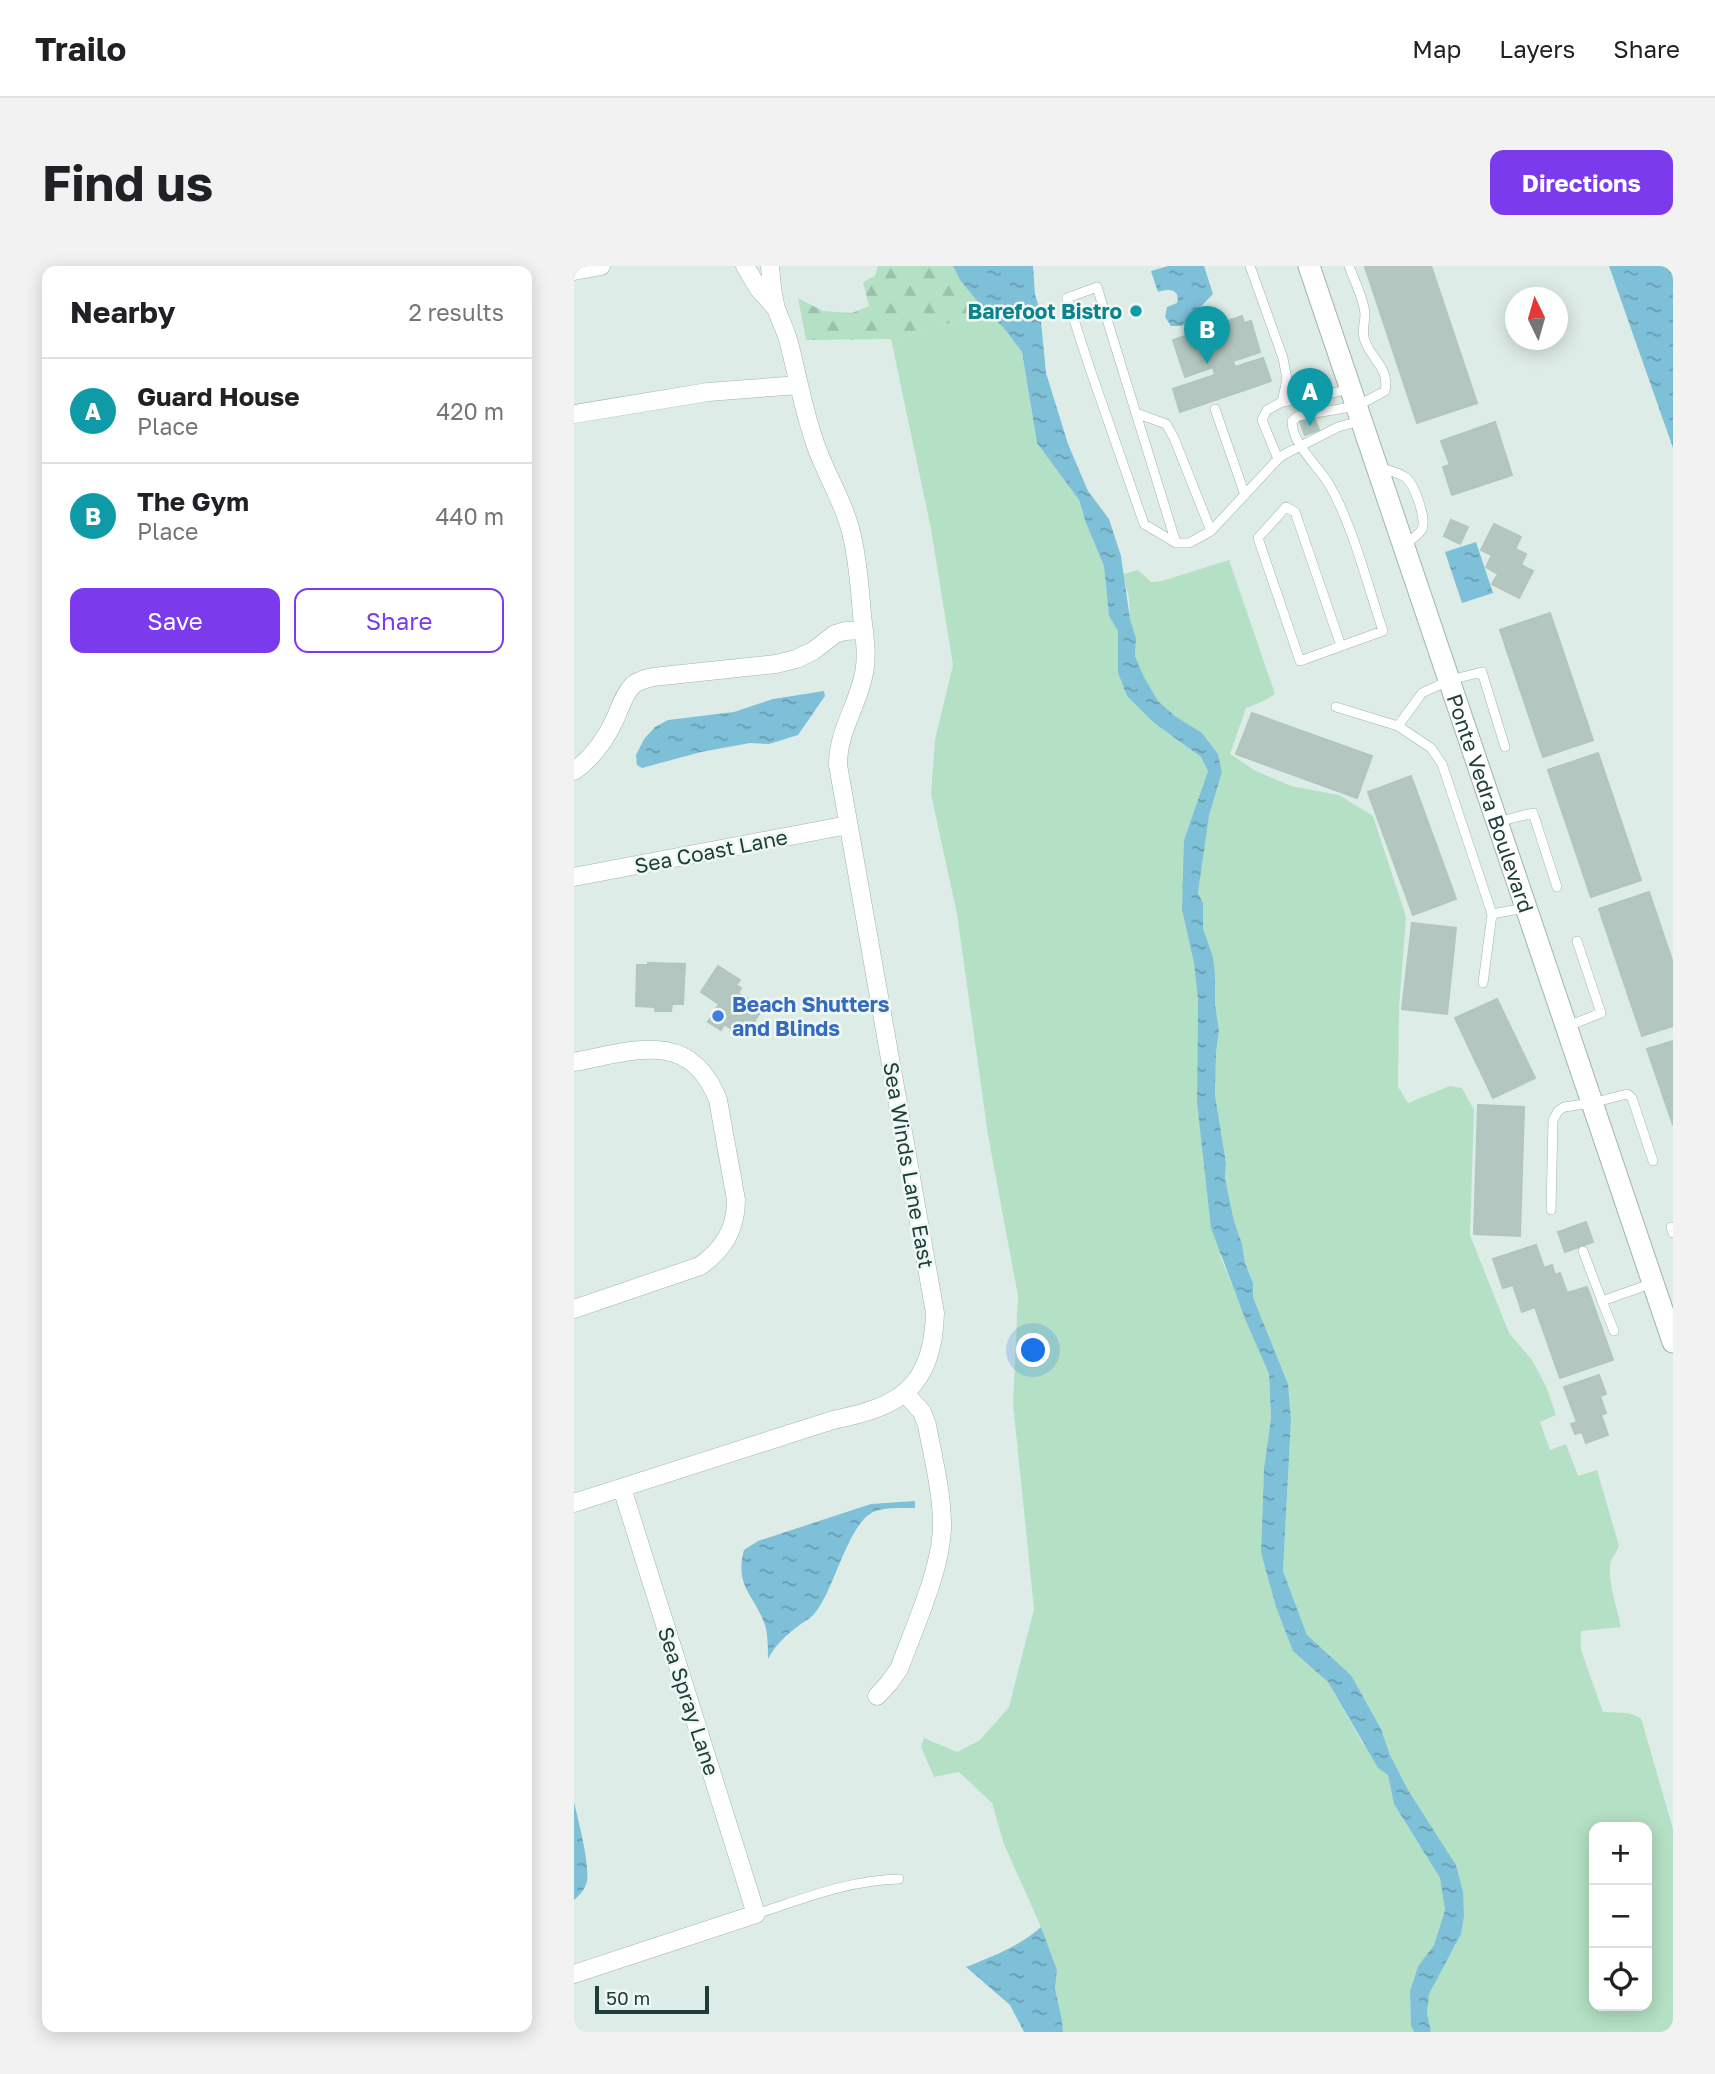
<!DOCTYPE html>
<html lang="en">
<head>
<meta charset="utf-8">
<style>
	body { margin:0; font-family:"Golos Text",sans-serif; background:#f2f2f2; color:#202124 }
	.controls { position:absolute; right:21px; bottom:21px; display:grid; overflow:hidden; border-radius:14px; box-shadow:0 4px 18px #0003 }
	.controls button { width:63px; height:63px; display:grid; place-items:center; padding:0; border:0; border-bottom:2px solid #e0e0e0; background:#fff; color:#202124; font:35px sans-serif }
	.compass { position:absolute; left:931px; top:21px; width:63px; height:63px; border-radius:50%; background:#fff; box-shadow:0 4px 18px #0003; rotate:355deg }
	.scale { position:absolute; left:21px; bottom:18px; width:114px; box-sizing:border-box; padding-left:7px; border:4px solid #1d3d38; border-top:0; font-size:19px; line-height:24px; white-space:nowrap; color:#1d3d38; -webkit-text-stroke:5px #eff8f4; paint-order:stroke }
	.you { position:absolute; left:460px; top:1085px; width:24px; height:24px; margin:-18px; border:5px solid #fff; border-radius:50%; background:#1a73e8; box-shadow:0 0 0 10px #1a73e833 }
	.badge { display:grid; place-items:center; width:46px; height:46px; border-radius:50%; background:#7c3aed; color:#fff; font-size:23px; font-weight:700 }
	.pin { position:absolute; translate:-50% -58px; filter:drop-shadow(0 2px 4px #0008) }
	.pin::after { content:''; position:absolute; top:37px; width:24px; height:21px; background:inherit; clip-path:polygon(0 0,100% 0,50% 100%) }
	.list { margin:0; padding:0; list-style:none }
	h2 { display:flex; justify-content:space-between; align-items:center; height:91px; margin:0; padding:0 28px; font-size:30px }
	h2 small { font-size:23px; font-weight:400; color:#757577 }
	.list li { display:grid; grid-template-columns:46px 1fr auto; gap:21px; align-items:center; box-sizing:border-box; height:105px; padding:0 28px; border-top:2px solid #e0e0e0 }
	.list b { display:block; font-size:26px; white-space:nowrap }
	.list p { margin:0; font-size:23px; white-space:nowrap; color:#757577 }
	.list em { font-size:23px; font-style:normal; color:#757577 }
	.actions { display:flex; gap:14px; padding:21px 28px }
	.actions a { flex:1; padding:16px 0; border:2px solid #7c3aed; border-radius:14px; text-align:center; font-size:24px; color:#7c3aed }
	.actions .main { background:#7c3aed; color:#fff }
	.icon { flex:none; width:38px; height:38px; fill:none; stroke:currentColor; stroke-width:2; stroke-linecap:round; stroke-linejoin:round }
	.map { position:relative; flex:none; width:1099px; height:1766px; overflow:hidden; border-radius:14px }
	header { display:flex; align-items:center; gap:42px; box-sizing:border-box; height:98px; padding:0 35px; background:#fff; border-bottom:2px solid #e0e0e0 }
	header strong { font-size:33px }
	nav { display:flex; gap:38px; margin-inline-start:auto; font-size:24px }
	.intro { display:flex; align-items:center; justify-content:space-between; box-sizing:border-box; height:168px; padding:0 42px }
	h1 { margin:0; font-size:49px }
	.button { padding:18px 32px; border-radius:14px; background:#7c3aed; color:#fff; font-size:24px; font-weight:700 }
	main { display:flex; gap:42px; padding:0 42px }
	aside { flex:1; background:#fff; border-radius:14px; box-shadow:0 4px 18px #0003 }
	.map>svg:first-child { display:block }
	.grass { fill:#b4e0c5; fill-rule:evenodd }
	.forest { fill:url(#forest-firs) }
	.water { fill:url(#water-ripples) }
	.building { fill:#b3c7c0; stroke:#b0c6bf; stroke-width:2 }
	.lines { fill:none; stroke-linecap:round; stroke-linejoin:round }
	.service-casing { stroke:#a0b4af; stroke-width:10 }
	.minor-casing { stroke:#a0b4af; stroke-width:19 }
	.tertiary-casing { stroke:#a0b4af; stroke-width:23 }
	.service { stroke:#fff; stroke-width:9 }
	.minor { stroke:#fff; stroke-width:18 }
	.tertiary { stroke:#fff; stroke-width:21 }
	.culture-dot { fill:#0f9aa8; stroke:#eff8f4; stroke-width:2.5 }
	.shop-dot { fill:#3f7fe0; stroke:#eff8f4; stroke-width:2.5 }
	.labels { text-anchor:middle; dominant-baseline:central; stroke-width:5; stroke-linejoin:round; paint-order:stroke }
	.culture-label { font-size:21px; font-weight:bold; fill:#0d838f; stroke:#eff8f4; text-anchor:end }
	.street-label { font-size:21px; fill:#1d3d38; stroke:#eff8f4 }
	.shop-label { font-size:21px; font-weight:bold; fill:#366cbe; stroke:#eff8f4; text-anchor:start }
</style>
</head>
<body>
<header>
<strong>Trailo</strong>
<nav><a>Map</a><a>Layers</a><a>Share</a></nav>
</header>
<div class="intro"><h1>Find us</h1><a class="button">Directions</a></div>
<main>
<aside>
<h2>Nearby<small>2 results</small></h2>
<ul class="list">
<li><span class="badge" style="background:#0f9aa8">A</span><div><b>Guard House</b><p>Place</p></div><em>420 m</em></li>
<li><span class="badge" style="background:#0f9aa8">B</span><div><b>The Gym</b><p>Place</p></div><em>440 m</em></li>
</ul>
<div class="actions"><a class="main">Save</a><a>Share</a></div>
</aside>
<div class="map">
<svg width="1099" height="1766" viewBox="0 0 1099 1766">
	<defs>
		<pattern id="forest-firs" width="22" height="20" patternUnits="userSpaceOnUse" patternTransform="scale(1.75)"><rect width="22" height="20" fill="#b4e0c5"/><path d="M5 1l3.5 6h-7zM16 11l3.5 6h-7z" fill="#9ac1aa"/></pattern>
		<pattern id="water-ripples" width="26" height="14" patternUnits="userSpaceOnUse" patternTransform="scale(1.75)"><rect width="26" height="14" fill="#7ec0d8"/><path d="M2 4q2-2 4 0t4 0M15 11q2-2 4 0t4 0" fill="none" stroke="#679db0"/></pattern>
	</defs>
	<rect width="100%" height="100%" fill="#deece7"/>
	<!-- grass -->
	<path class="grass" d="M413,47l16,14 19,25 15,91 42,57 7,23 18,43 5,50 9,15v42l9,23 26,26 48,35 7,14 -24,69 14,159 -1,103 24,156 48,116 2,44 -7,50 -3,85 15,54 17,43 35,32 35,62 25,31 6,29 46,74 5,32 -11,35 -16,21 -8,25 1,35 3,6h-351l-1,-12 -7,-32 2,-18 -16,-43 -37,-83 -12,-41 -33,-31 -25,5 -13,-30 3,-9 33,14 23,-12 29,-33 25,-98 -21,-206 5,-107 -30,-161 -31,-221 -26,-120 4,-54 18,-75 -22,-136 -40,-190z
		M655,294l46,134 -9,6 -20,8 -16,46 26,17 35,15 48,9 34,21 33,101 -7,91 -1,79 10,16 42,-17 12,2 12,22 -4,125 39,98 23,27 14,26 10,29 -16,7 10,28 16,-6 12,32 19,-6 22,76c-2,5 -6,10 -8,15 -5,16 7,49 10,66l-40,4v19l22,62 25,1 13,5 32,111v203h-242l-4,-19 2,-19 12,-26 15,-23v-80l-48,-75 -18,-35 -9,-26 -30,-54 -44,-40 -24,-64 8,-151 -3,-36 -35,-87v-14l-8,-20 -3,-19 -8,-23 -9,-43 1,-15 -11,-68 1,-42 3,-23 -4,-26v-31l-2,-16 -10,-29v-25l-5,-10 11,-77 13,-44 -4,-18 -16,-21 -27,-17 -17,-15 -14,-24 -9,-21 1,-18 -6,-19 -1,-20 -6,-25 15,-4 13,12 11,-1zM1020,1561h53v179h-53z"/>
	<!-- forest -->
	<path class="forest" d="M304,0h75l7,14 27,33 -96,26 -85,1 -8,-42 25,13 29,2 17,-7 -6,-24 12,-6z"/>
	<!-- water -->
	<path class="water" d="M379,0h80l2,28 5,17 6,62 22,71 20,47 21,28 12,37 9,63 6,19 -1,18 9,21 14,24 17,15 27,17 16,21 4,18 -13,44 -11,77 5,10v25l10,29 2,16v31l4,26 -3,23 -1,42 11,68 -1,15 9,43 8,23 3,19 8,20v14l35,87 3,36 -8,151 24,64 44,40 30,54 9,26 18,35 48,75 7,27 1,24 -3,18 -32,60 -2,19 4,19h-17l-3,-6 -1,-35 8,-25 16,-21 11,-35 -5,-32 -46,-74 -6,-29 -10,-7 -50,-86 -35,-31 -17,-44 -15,-54 3,-85 7,-50 -2,-44 -23,-53 -35,-93 -14,-126 1,-103 -4,-36 -12,-54 2,-69 24,-69 -7,-14 -48,-35 -26,-26 -9,-23v-42l-9,-15 -5,-50 -18,-43 -7,-23 -42,-57 -15,-91 -19,-25 -16,-14 -27,-33z
		M594,0h36l9,28 -31,32h-11l-6,-9 2,-10 10,-4c4,-14 -9,-15 -19,-11l-7,-21z
		M1035,0h64v182z
		M902,276l17,51 -31,10 -17,-51z
		M250,425l1,5 -27,39 -29,9 -19,-1 -49,9 -59,16 -5,-3 -1,-10 8,-16 11,-12 13,-7 66,-8 39,-13z
		M341,1235v7c-10,0 -33,-1 -42,4 -26,13 -39,80 -59,102 -3,4 -9,7 -13,10 -14,10 -25,20 -33,35 0,-11 0,-24 -3,-34 -10,-29 -31,-39 -21,-75l14,-9 113,-37z
		M0,1536c4,17 16,63 13,79 -1,7 -8,15 -13,19z
		M467,1661l16,43 -2,18 7,32 1,12h-39l-14,-27 -44,-38c26,-10 54,-21 75,-40z"/>
	<!-- building -->
	<path class="building" d="M793,0h64l46,137 -60,20 -52,-156z
		M668,50l2,7 7,-2 9,31 -27,9 2,6 28,-9 8,23 -91,31 -7,-23 42,-14 -2,-8 -28,10 -12,-37z
		M740,151l5,13 -14,5 -5,-13z
		M921,156l17,53 -60,20 -9,-28 7,-2 -9,-24z
		M877,254l17,7 -8,17 -16,-8z
		M920,258l27,13 -6,12 11,5 -5,11 12,6 -14,27 -27,-14 6,-10 -12,-7 6,-12 -11,-5z
		M976,347l43,127 -50,17 -43,-127z
		M678,447l120,43 -15,42 -121,-44z
		M1024,487l43,127 -50,17 -43,-127z
		M837,510l45,123 -43,16 -45,-123z
		M1075,626l24,71v63l-31,10 -43,-127z
		M838,657l44,5 -9,86 -45,-5z
		M74,697l37,1 -2,40h-11l-1,7h-16v-4l-19,-1 1,-41h11z
		M144,700l22,14 -4,5 5,3 -3,5 25,15 -17,26 -6,-4 -2,3 -14,-9 -3,6 -13,-8 11,-18 -18,-12z
		M923,733l38,79 -42,20 -38,-80z
		M1099,775v84l-26,-76z
		M904,839l46,2 -4,129 -46,-2z
		M1012,956l7,20 -28,10 -7,-20z
		M962,979l8,23 8,-3 3,10 5,-2 7,20 20,-6 26,73 -53,18 -25,-71 -13,5 -9,-27 -10,3 -10,-29z
		M1025,1109l7,19 -6,2 6,17 -5,2 7,20 -22,8 -4,-11 -7,2 -4,-10 6,-2 -13,-35z"/>
	<g class="lines">
		<!-- service casing -->
		<g class="service-casing">
			<path id="service" d="M676,0l33,92 4,21 -5,23
				M775,123l-32,8 -35,5 -15,8 -5,10 16,39 5,-4 55,-28 22,-6
				M641,143l30,86
				M562,147l30,11 8,14 37,93
				M804,201c9,3 20,5 27,10 9,5 22,43 17,52 -3,6 -11,11 -17,15
				M602,277l-79,-256 -30,11 22,68 55,158 32,19h13l22,-12 67,-72
				M767,380l-46,-134 -9,-5 -28,31 42,123 83,-30c-15,-44 -30,-105 -53,-145 -11,-20 -38,-41 -38,-65l6,-5 59,-10 28,-15c5,-22 -13,-31 -20,-50 -4,-10 0,-17 0,-27 -1,-15 -11,-34 -16,-48
				M762,441l62,19
				M923,556l36,-9 24,74
				M918,648l33,-6
				M909,717l9,-69 -50,-150 -11,-16 -33,-22 24,-33 28,-13 32,-8 23,75
				M994,760l33,-13 -24,-72
				M977,944l2,-90 5,-9 6,-4 28,-4 35,-9 5,4 21,63
				M1097,961l2,6
				M1009,985l19,50 51,-18
				M1028,1035l12,30
				M182,1648c47,-15 93,-34 143,-35"/>
		</g>
		<!-- minor casing -->
		<g class="minor-casing">
			<path id="minor" d="M171,0l13,22 16,18
				M0,5l27,-5
				M0,148l134,-22 91,-7
				M0,505c18,-13 32,-32 41,-52 5,-11 9,-25 18,-34 6,-5 13,-6 20,-8l123,-13 20,-5 17,-8 22,-17 10,-3 19,-1
				M0,611l274,-52
				M0,796c59,-11 116,-34 144,38l18,100c0,29 -12,49 -36,66l-126,43
				M0,1237l259,-83c67,-13 100,-33 102,-107l-97,-548c0,-35 20,-59 26,-92 4,-19 0,-39 -2,-58 -2,-27 -4,-53 -10,-79 -7,-32 -25,-59 -36,-90 -12,-33 -18,-68 -27,-103 -3,-12 -9,-23 -13,-35 -4,-14 -5,-28 -6,-42
				M303,1430l12,-13 10,-14c15,-41 43,-101 43,-144 0,-33 -9,-67 -15,-100l-5,-13 -17,-19
				M0,1708l182,-60 -134,-426"/>
		</g>
		<!-- tertiary casing -->
		<g class="tertiary-casing">
			<g id="tertiary">
				<path id="s1" d="M735,0l364,1076"/>
			</g>
		</g>
		<!-- service -->
		<use href="#service" class="service"/>
		<!-- minor -->
		<use href="#minor" class="minor"/>
		<!-- tertiary -->
		<use href="#tertiary" class="tertiary"/>
	</g>
	<!-- markers -->
	<circle class="culture-dot" cx="562" cy="45" r="7"/>
	<circle class="shop-dot" cx="144" cy="750" r="7"/>
	<g class="labels">
		<!-- culture labels -->
		<g class="culture-label">
			<text x="548" y="45">Barefoot Bistro</text>
		</g>
		<!-- street labels -->
		<g class="street-label">
			<text stroke="none"><textPath href="#s1" startOffset="567">Ponte Vedra Boulevard</textPath></text>
			<text transform="translate(137 585) rotate(-11)">Sea Coast Lane</text>
			<text transform="translate(335 899) rotate(80)">Sea Winds Lane East</text>
			<text transform="translate(115 1435) rotate(72)">Sea Spray Lane</text>
		</g>
		<!-- shop labels -->
		<g class="shop-label">
			<text x="158" y="738">Beach Shutters<tspan x="158" dy="24">and Blinds</tspan></text>
		</g>
	</g>
</svg>
<div class="controls">
<button>+</button>
<button>−</button>
<button><svg class="icon" aria-label="locate" viewBox="0 0 24 24"><circle cx="12" cy="12" r="6"/><path d="M12 2v4M12 18v4M2 12h4M18 12h4"/></svg></button>
</div>
<svg class="compass" viewBox="-18 -18 36 36"><path d="M0-13l5 13h-10z" fill="#e53935"/><path d="M0 13l5-13h-10z" fill="#757577"/></svg>
<div class="scale">50 m</div>
<div class="you"></div>
<div class="pin badge" style="left:736px;top:160px;background:#0f9aa8">A</div>
<div class="pin badge" style="left:633px;top:98px;background:#0f9aa8">B</div>
</div>
</main>
</body>
</html>
